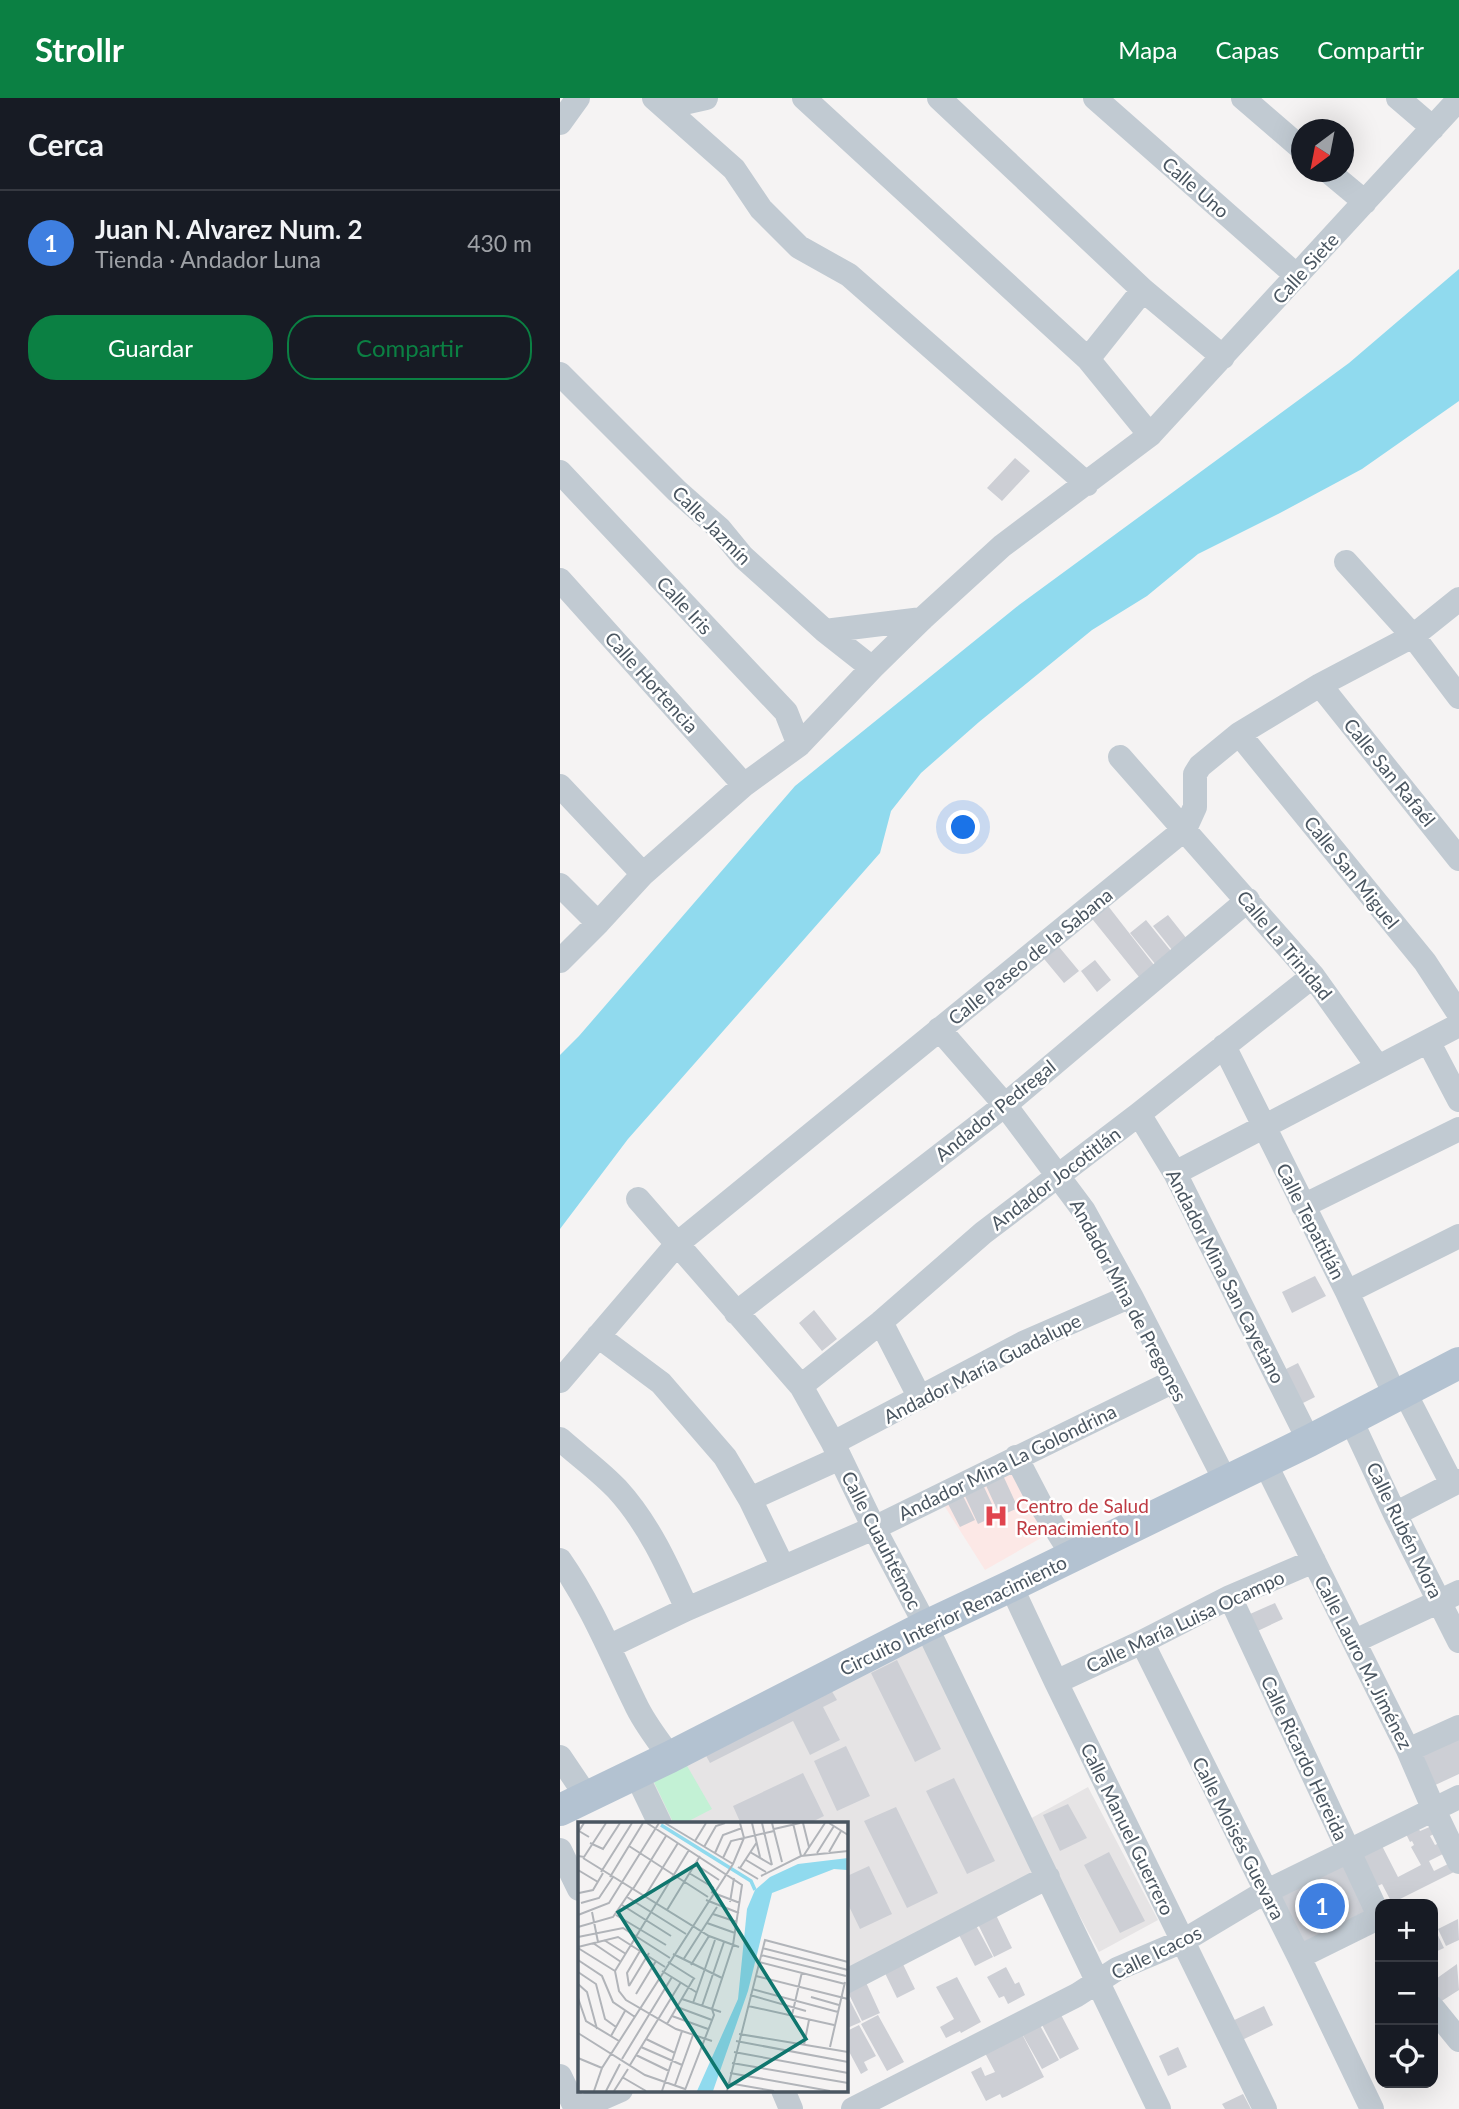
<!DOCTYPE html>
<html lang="es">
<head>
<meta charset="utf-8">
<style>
	body { margin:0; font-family:Lato,sans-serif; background:#20242c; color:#f1f3f6 }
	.controls { position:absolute; right:21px; bottom:21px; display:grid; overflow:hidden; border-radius:14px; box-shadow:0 7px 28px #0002 }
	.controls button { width:63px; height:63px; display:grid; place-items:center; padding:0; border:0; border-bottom:2px solid #363941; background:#171b24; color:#f1f3f6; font:35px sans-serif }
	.compass { position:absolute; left:731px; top:21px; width:63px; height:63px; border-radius:50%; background:#171b24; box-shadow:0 7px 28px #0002; rotate:212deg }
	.you { position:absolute; left:404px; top:730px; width:24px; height:24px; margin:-18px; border:5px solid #fff; border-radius:50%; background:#1a73e8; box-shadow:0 0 0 10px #1a73e833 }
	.badge { display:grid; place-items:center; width:46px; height:46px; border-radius:50%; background:#0b8043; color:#fff; font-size:23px; font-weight:700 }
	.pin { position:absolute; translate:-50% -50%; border:4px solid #fff; box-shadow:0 2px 7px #0006 }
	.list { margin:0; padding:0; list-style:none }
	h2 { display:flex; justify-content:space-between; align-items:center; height:91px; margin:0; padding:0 28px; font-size:30px }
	h2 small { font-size:23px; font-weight:400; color:#9ea1a6 }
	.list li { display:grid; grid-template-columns:46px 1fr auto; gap:21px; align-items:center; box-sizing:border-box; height:105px; padding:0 28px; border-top:2px solid #363941 }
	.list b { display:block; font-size:26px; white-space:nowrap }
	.list p { margin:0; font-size:23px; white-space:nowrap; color:#9ea1a6 }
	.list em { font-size:23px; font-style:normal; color:#9ea1a6 }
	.actions { display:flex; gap:14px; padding:21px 28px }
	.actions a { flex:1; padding:16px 0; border:2px solid #0b8043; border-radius:28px; text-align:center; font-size:24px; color:#0b8043 }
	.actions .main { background:#0b8043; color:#fff }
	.icon { flex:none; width:38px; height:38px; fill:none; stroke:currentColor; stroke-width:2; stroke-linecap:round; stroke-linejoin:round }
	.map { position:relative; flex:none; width:899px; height:2011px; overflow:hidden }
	header { display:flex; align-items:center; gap:42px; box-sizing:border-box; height:98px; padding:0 35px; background:#0b8043; color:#fff }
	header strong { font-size:33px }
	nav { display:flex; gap:38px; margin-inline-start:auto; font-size:24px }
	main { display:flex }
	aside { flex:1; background:#171b24 }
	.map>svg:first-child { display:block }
	.education { fill:#e6e4e5 }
	.medical { fill:#fce8e6 }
	.green { fill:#c3f1d5 }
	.water { fill:#90daee }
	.building { fill:#cdcfd5 }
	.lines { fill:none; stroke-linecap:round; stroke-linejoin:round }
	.minor { stroke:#c1cad2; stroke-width:24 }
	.major { stroke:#b3c2d1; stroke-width:32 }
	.labels { text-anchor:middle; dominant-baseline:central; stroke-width:5; stroke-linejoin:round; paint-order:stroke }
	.street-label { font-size:19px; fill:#4a5661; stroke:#fff }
	.health-label { font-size:19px; fill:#be3a42; stroke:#fff; text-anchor:start }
	.inset-river { fill:none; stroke:#90daee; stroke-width:3.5 }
	.inset-road { fill:none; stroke:#b1b4b9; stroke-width:2 }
	.view { fill:#0f766e; fill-opacity:0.15; stroke:#0f766e; stroke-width:3.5 }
	.inset-edge { fill:none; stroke:#4a5661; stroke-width:3.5 }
</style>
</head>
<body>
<header>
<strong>Strollr</strong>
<nav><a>Mapa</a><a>Capas</a><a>Compartir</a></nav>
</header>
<main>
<aside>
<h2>Cerca<small></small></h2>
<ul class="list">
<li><span class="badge" style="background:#3f7fe0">1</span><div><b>Juan N. Alvarez Num. 2</b><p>Tienda · Andador Luna</p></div><em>430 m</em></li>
</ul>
<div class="actions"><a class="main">Guardar</a><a>Compartir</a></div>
</aside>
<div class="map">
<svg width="899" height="2011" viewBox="0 0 899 2011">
	<rect width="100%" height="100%" fill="#f5f3f3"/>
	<!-- education -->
	<path class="education" d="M364,1537l113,239 -192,102v-152h-181l-20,-41z
		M528,1689l70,133 -59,32 -71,-132z"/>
	<!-- medical -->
	<path class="medical" d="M457,1363l31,73 -63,36 -45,-71z"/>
	<!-- green -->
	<path class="green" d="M126,1666l26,45 -29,15h-9l-21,-44z"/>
	<!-- water -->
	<path class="water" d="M899,171v132l-97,68 -82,44 -82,41 -51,42 -55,34 -113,92 -58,51 -30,38 -11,42 -252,286 -68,90v-174l19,-19 216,-250 224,-181 330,-242z"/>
	<!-- building -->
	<path class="building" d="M455,360l15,13 -28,30 -15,-13z
		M545,804l49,63 -15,12 -50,-62z
		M608,817l19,24 -14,12 -20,-25z
		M586,822l25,31 -15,14 -26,-32z
		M495,844l24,29 -15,12 -24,-29z
		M535,862l16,20 -14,12 -16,-21z
		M755,1178l11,20 -34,17 -10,-21z
		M254,1212l23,29 -15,12 -23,-28z
		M738,1265l17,34 -20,10 -17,-34z
		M441,1373l17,37 -18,8 -17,-37z
		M424,1389l13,28 -19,9 -13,-28z
		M403,1398l12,24 -15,7 -12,-23z
		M715,1505l8,16 -34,16 -8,-17z
		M337,1562l44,89 -26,13 -44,-89z
		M270,1590l7,12 -14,7 17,33 -30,15 -17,-34 -83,42 -6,-11z
		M899,1630v46l-28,13 -19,-36z
		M286,1648l24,50 -33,15 -23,-50z
		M243,1675l21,43 -16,8h-67l-8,-18z
		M394,1680l41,83 -28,13 -41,-83z
		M508,1706l19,34 -27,13 -17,-36z
		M336,1709l42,86 -31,15 -43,-87z
		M872,1728l4,7 -6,3 5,9 6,-3 6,10 -18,9 5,10 16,-8 4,9 -62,31 -10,-19 -9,4 -17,-33 24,-13 18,35 23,-12 -10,-18 3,-2 -2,-4 -2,1 -4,-8 12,-6 2,3z
		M549,1754l36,69 -25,12 -36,-68z
		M785,1762l29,56 -75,35 -29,-55z
		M309,1768l23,48 -32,15 -15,-31v-21z
		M436,1817l16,33 -18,9 -19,-39z
		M898,1821l1,21 -13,6 -8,-17z
		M413,1822l20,37 -18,9 -19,-37z
		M873,1827l11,23 -11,5z
		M340,1860l15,31 -18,9 -15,-31z
		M897,1866l2,26 -19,12 -7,-10 3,-3 -3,-8z
		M446,1869l9,17 4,-2 6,13 -17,9 -4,-8 -5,2 -12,-21z
		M303,1878l17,37 -18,8 -17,-35z
		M397,1879l24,45 -20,11 -1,-2 -14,7 -6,-11 14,-8 -18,-32z
		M285,1893l16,31 -16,7z
		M704,1908l9,19 -35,17 -10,-19z
		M499,1913l20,38 -19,10 -20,-38z
		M318,1917l26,47 -17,9 -26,-47z
		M477,1922l22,40 -17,9 -22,-39z
		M299,1927l17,31 -12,6 4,8 -7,4 -16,-30v-12z
		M462,1936l22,43 -37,19 -4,-6 4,6 -5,2 -2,-4 -14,7 -15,-29 10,-5 4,9 10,-4 -10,-19z
		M618,1949l9,20 -19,9 -9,-20z
		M683,1996l8,15h-26l-3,-5z"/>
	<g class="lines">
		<!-- minor -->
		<path class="minor" d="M94,0l80,71 27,40 38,38 50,28 238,209
			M244,0l284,261 62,76
			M379,0l204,192 80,67
			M535,0l202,178
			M683,0l58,50
			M838,0l35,30
			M106,9l40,-9
			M0,25l18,-25
			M769,74l36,30
			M528,261l55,-69
			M0,276l117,117 43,38 23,28 82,74 47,37
			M0,374l226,240 13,33
			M786,464l67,74 46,61
			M0,482l184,205
			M265,533l97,-12
			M760,587l139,174
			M679,636l186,228 34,52
			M560,659l193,219 65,91
			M0,688l83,88
			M0,787l38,38
			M0,863l38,-38 45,-49 101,-89 55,-40 73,-77 50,-49 80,-73 148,-111 309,-336
			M379,931l66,76 79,106 47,85 95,186
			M868,943l31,59
			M664,948l123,246 49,105
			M579,1016l36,59 134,268
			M615,1075l284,-148
			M78,1101l163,187 32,57 41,85 52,98 233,483
			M743,1108l156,-77
			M787,1194l112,-56
			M176,1215l269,-208 243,-205
			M321,1224l39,76
			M38,1238l63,47 64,74 25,42 33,68
			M0,1283l117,-137 508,-415 10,-22v-33l5,-8 39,-32 81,-49 93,-49 46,-37
			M241,1288l80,-64 102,-89 156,-119 174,-138
			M844,1293l48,93
			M791,1322l44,94 64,127
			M0,1341c19,17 40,32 57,50 32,35 51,78 70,120
			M273,1345l190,-100 108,-47
			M456,1359l26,50 31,49
			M705,1365l143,287 26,60 25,52
			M190,1401l90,-41
			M835,1416l64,-33
			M0,1462c32,46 51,94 75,143 9,20 23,37 35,54
			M451,1488l45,96 209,427
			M670,1499l150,321
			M795,1543l104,-49
			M582,1544l157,315 73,152
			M50,1548l77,-37 187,-81 300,-147
			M496,1584l86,-40 88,-45 84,-36
			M848,1652l51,-23
			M0,1659l27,40
			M76,1676l24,50
			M0,1752l19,39
			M739,1859l81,-40
			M285,1884l203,-105
			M873,1910l26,32
			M0,1978l16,33
			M223,1992l8,19
			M18,2011l43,-19
			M293,2011l224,-114 40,-26 66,-28 82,-49 194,-95"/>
		<!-- major -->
		<path class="major" d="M0,1712l110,-53 256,-131 85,-40 298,-145 150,-78"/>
	</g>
	<!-- icons -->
	<defs>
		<g id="hospital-bare" transform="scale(1.89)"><path d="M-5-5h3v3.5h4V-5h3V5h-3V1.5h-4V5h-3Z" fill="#e0444e" stroke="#fff" stroke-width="2.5" paint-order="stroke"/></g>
	</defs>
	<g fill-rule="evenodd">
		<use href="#hospital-bare" x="436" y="1418"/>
	</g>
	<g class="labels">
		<!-- street labels -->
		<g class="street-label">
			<text transform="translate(636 89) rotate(41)">Calle Uno</text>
			<text transform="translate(745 170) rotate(-48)">Calle Siete</text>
			<text transform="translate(152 427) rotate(45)">Calle Jazmín</text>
			<text transform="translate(125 507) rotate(47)">Calle Iris</text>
			<text transform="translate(92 584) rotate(48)">Calle Hortencia</text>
			<text transform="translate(830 674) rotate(51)">Calle San Rafaél</text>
			<text transform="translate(792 774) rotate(51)">Calle San Miguel</text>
			<text transform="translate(725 847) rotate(50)">Calle La Trinidad</text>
			<text transform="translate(470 858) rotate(-39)">Calle Paseo de la Sabana</text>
			<text transform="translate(435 1012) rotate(-39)">Andador Pedregal</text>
			<text transform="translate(495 1080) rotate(-37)">Andador Jocotitlán</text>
			<text transform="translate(751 1123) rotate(63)">Calle Tepatitlán</text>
			<text transform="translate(666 1178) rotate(63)">Andador Mina San Cayetano</text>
			<text transform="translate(569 1202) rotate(62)">Andador Mina de Pregones</text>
			<text transform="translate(422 1270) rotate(-27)">Andador María Guadalupe</text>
			<text transform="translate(447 1364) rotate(-26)">Andador Mina La Golondrina</text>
			<text transform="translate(845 1432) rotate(64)">Calle Rubén Mora</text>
			<text transform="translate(322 1442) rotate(63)">Calle Cuauhtémoc</text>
			<text transform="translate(393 1517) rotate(-26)">Circuito Interior Renacimiento</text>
			<text transform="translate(625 1523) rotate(-25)">Calle María Luisa Ocampo</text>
			<text transform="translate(804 1564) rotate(63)">Calle Lauro M. Jiménez</text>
			<text transform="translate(745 1660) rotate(65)">Calle Ricardo Hereida</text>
			<text transform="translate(568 1731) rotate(64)">Calle Manuel Guerrero</text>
			<text transform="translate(679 1740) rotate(63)">Calle Moisés Guevara</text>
			<text transform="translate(596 1854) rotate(-26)">Calle Icacos</text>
		</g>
		<!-- health labels -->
		<g class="health-label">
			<text x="456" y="1407">Centro de Salud<tspan x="456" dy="22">Renacimiento I</tspan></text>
		</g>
	</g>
	<!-- overview -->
	<g transform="translate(18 1724)">
		<rect width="270" height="270" fill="#f5f3f3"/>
		<path d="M270,36l-1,12 -13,-1 -62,24 -24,98 -35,100h-16l41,-92 9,-90 8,-19 15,-13 28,-13z" fill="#90daee"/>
		<path class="inset-river" d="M83,3l90,56 4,9"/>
		<path class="inset-road" d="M6,1l-5,8 10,6M69,1l95,62 -9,60 -21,64 2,6 -29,75M87,1l68,41M174,1l8,34M184,1l10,42M194,1l10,39M215,1l8,33M225,1l6,24M251,1l19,12M196,7l26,-6M117,19l11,-18M12,21l13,6 17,-26M51,24l79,51M126,25l12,-21 9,-3M172,30l22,13M251,30l12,-21M137,31l8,-18 19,-7M239,31l17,-27M226,33l21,-32M0,34l6,1 22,-34M5,36l126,78 30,11M145,36l8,-17 43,-10M168,38l20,12M117,42l24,16M160,45l20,12M162,46l17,-26M0,48l20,12M23,50l31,-49M111,51l25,15M183,54l40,-20 47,-5M32,55l33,-54M55,67l33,-53M133,70l29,11M1,71l14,-3 10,-17M67,74l33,-53M49,75l59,37M128,78l33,13M152,80l4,-24M3,81l18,-5 14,-21M44,83l49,31M89,88l33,-54M14,90l6,30M135,92l24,8M0,93l31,-12 50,-80M38,93l50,30M129,101l28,10M0,105l35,-10 19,-28M0,115l45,-9 47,30M26,118l22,14M15,121l28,19M0,125l40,-10 47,30M0,126l37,23 4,20 7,9 50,29 36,12M184,126l86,22M95,132l49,24M183,133l85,21M0,138l24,16 11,26 22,15M105,138l34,-53M90,140l27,17M181,140l86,22M113,143l18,-29M37,149l74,-121M84,149l34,21M0,150l18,12 9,35 11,8M178,154l92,23M0,162l9,8 10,37M51,164l20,-33M51,164l-2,-13 13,-22M174,167l86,23M58,172l20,-33M172,173l56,16M233,175l28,8M0,176l8,23 33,20M104,177l39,13M115,181l22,-63M124,184l22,-64M170,184l86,19M99,185l35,13M214,193l10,-43M94,194l36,13M89,202l27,-46M0,211l67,42 40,14M161,212l109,18M33,214l14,-25M68,217l29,14M158,219l112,21M226,223l5,-25M63,225l41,18M252,225l15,-65M156,230l114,21M58,233l33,16M0,236l24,10M44,237l50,-82M154,241l116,20M52,243l51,-83M152,251l100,18M44,255l24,14M150,261l46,8M97,263l18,-50M16,269l8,-23 131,-204 11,-26 -4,-15M28,269l14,-27M36,269l14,-22M84,269l20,-60M149,269l38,-151 83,22"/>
		<path class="view" d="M119,42l109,175 -78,48 -110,-175z"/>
		<rect width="270" height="270" class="inset-edge"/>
	</g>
</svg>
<div class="controls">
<button>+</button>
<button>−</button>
<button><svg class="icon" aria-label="locate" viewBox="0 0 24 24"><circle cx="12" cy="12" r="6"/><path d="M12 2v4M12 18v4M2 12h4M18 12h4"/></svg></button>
</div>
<svg class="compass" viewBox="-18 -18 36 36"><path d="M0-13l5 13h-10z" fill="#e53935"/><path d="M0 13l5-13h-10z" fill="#9ea1a6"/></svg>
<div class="you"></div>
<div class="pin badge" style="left:762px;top:1808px;background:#3f7fe0">1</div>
</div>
</main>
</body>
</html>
